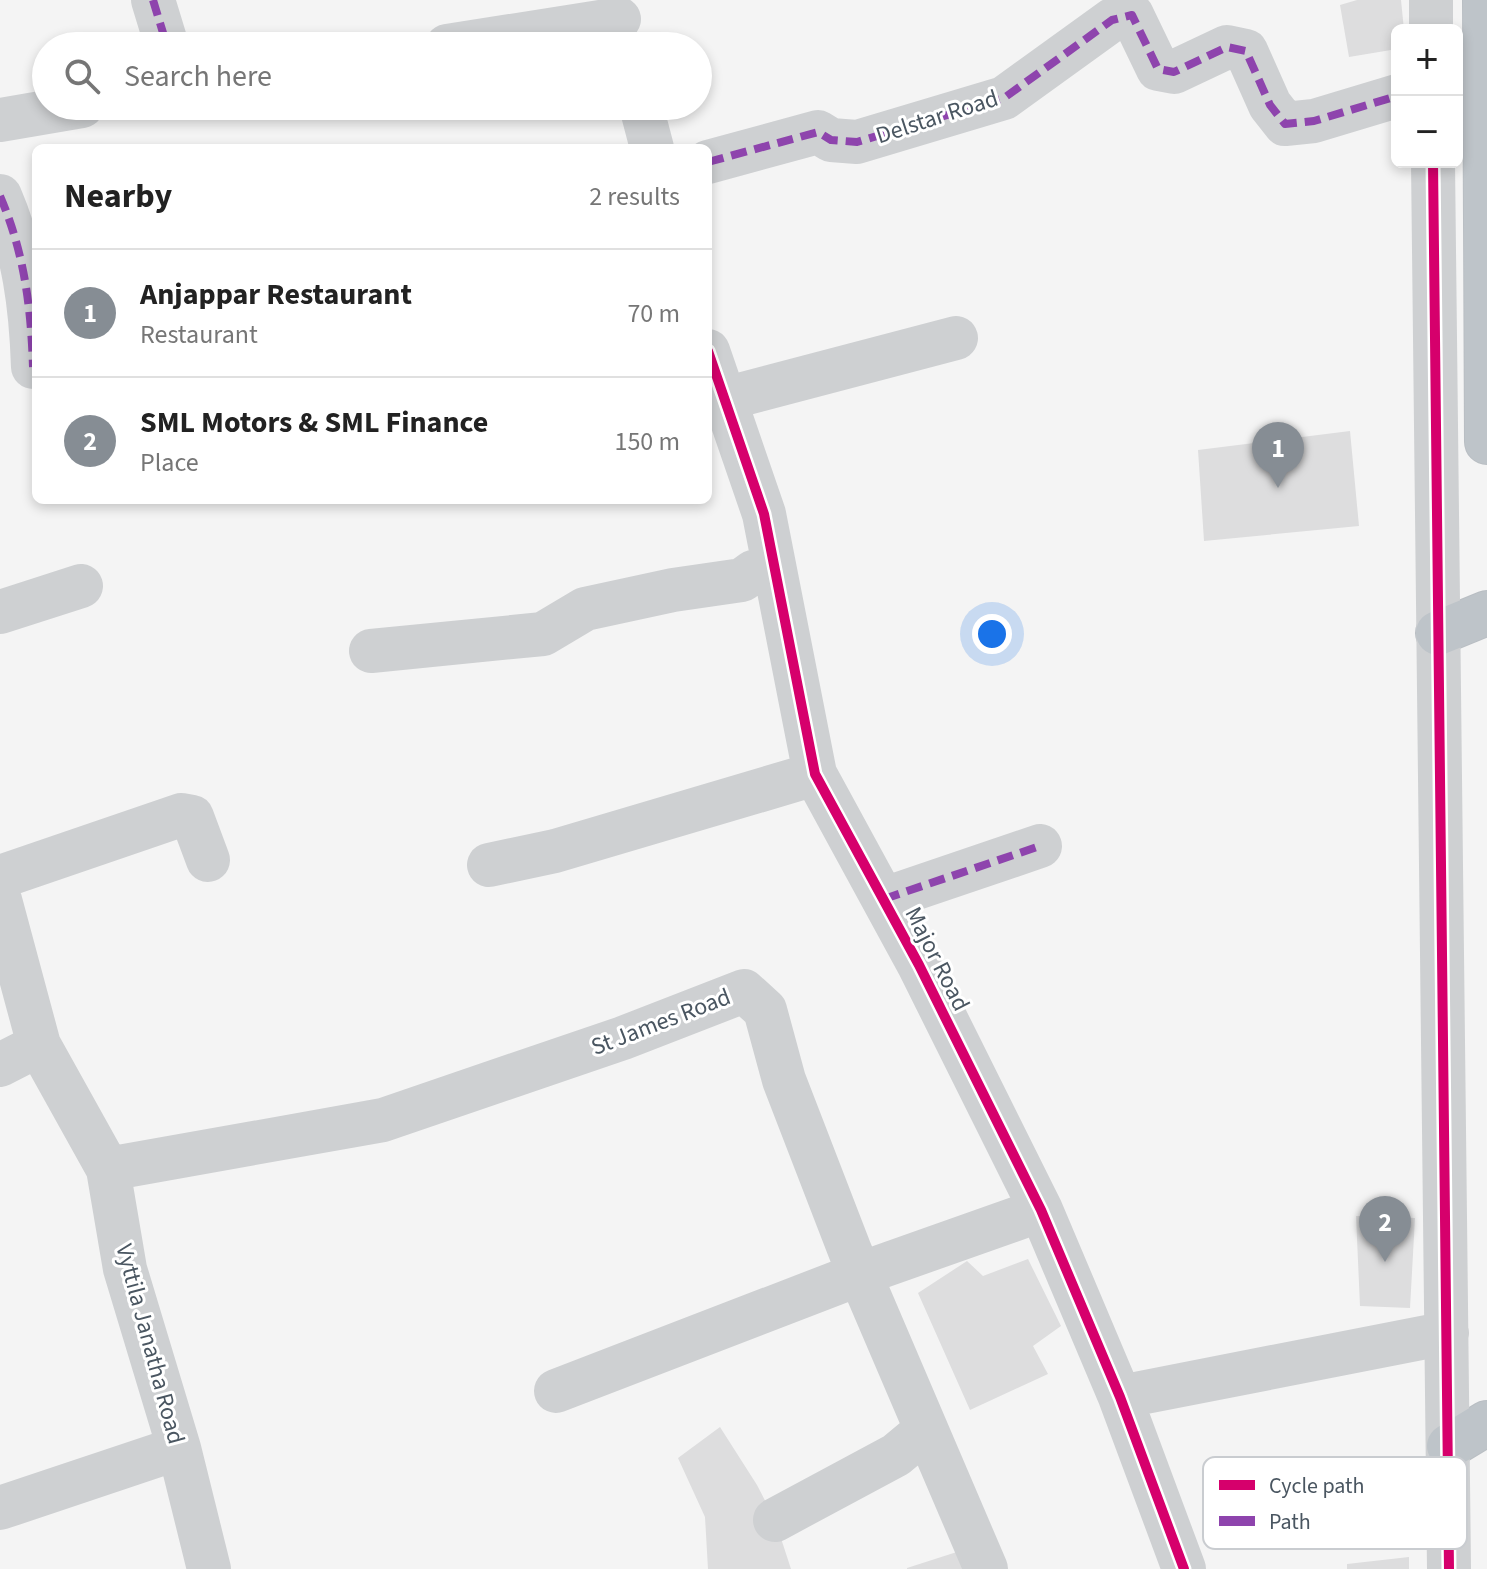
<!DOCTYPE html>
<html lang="en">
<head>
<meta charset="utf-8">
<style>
	body { margin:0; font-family:"Source Sans 3",sans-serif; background:#f6f6f6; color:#222 }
	.controls { position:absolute; right:24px; top:24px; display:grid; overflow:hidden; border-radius:12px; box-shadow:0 4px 12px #0003 }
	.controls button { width:72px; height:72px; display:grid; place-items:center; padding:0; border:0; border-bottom:2px solid #e0e0e0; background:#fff; color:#222; font:40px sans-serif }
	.you { position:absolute; left:992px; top:634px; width:28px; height:28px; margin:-20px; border:6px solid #fff; border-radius:50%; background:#1a73e8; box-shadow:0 0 0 12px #1a73e833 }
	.badge { display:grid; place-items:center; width:52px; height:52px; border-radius:50%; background:#868d94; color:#fff; font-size:26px; font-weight:700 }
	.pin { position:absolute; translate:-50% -66px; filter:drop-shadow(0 2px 4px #0008) }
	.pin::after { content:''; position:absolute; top:42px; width:28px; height:24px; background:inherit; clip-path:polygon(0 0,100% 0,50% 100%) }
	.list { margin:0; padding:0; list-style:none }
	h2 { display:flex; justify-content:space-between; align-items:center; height:104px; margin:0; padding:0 32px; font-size:34px }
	h2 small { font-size:26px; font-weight:400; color:#767676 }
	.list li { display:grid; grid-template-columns:52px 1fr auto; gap:24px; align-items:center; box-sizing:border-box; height:128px; padding:0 32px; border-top:2px solid #e0e0e0 }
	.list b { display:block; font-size:30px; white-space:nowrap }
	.list p { margin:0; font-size:26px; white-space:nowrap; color:#767676 }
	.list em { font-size:26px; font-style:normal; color:#767676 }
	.icon { flex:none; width:44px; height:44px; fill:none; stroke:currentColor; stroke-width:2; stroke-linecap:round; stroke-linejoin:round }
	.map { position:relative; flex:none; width:1487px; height:1569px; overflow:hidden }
	.search { position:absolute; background:#fff; box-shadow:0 4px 12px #0003; left:32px; top:32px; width:680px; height:88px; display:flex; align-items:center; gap:20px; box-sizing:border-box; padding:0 28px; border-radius:44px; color:#767676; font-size:30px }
	.panel { position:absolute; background:#fff; box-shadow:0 4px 12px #0003; left:32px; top:144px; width:680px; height:360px; border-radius:12px }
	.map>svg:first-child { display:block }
	.building { fill:#ddddde }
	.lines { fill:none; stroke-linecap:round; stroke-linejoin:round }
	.highway-casing { stroke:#b9bec3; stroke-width:46 }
	.minor { stroke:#ced0d2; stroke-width:44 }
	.highway { stroke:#bec4c9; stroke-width:44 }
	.quiet { stroke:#8e44ad; stroke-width:8; stroke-dasharray:16 8; stroke-linecap:butt }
	.cycleway-casing { stroke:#fff; stroke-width:15 }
	.cycleway { stroke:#d6006c; stroke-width:10 }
	.labels { text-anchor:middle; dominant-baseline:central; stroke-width:6; stroke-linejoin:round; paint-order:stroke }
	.street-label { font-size:24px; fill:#4a5661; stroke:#fff }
	.key { fill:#fff; stroke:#c9ccd0; stroke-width:2 }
	.key-label { font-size:22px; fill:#4a5661 }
</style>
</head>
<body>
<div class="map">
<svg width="1487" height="1569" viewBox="0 0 1487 1569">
	<rect width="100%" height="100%" fill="#f4f4f4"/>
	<!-- building -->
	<path class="building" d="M1357,0h44l3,30h-7v19l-48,8 -9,-52z
		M1350,431l9,95 -155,15 -6,-91z
		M1356,1216l59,2 -5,90 -50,-2z
		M1028,1259l33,67 -28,20 15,28 -78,36 -52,-117 49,-32 16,15z
		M720,1427l37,58 18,35 16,49h-83l-3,-52 -27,-59z
		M963,1550l6,19h-62v-1z
		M1409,1557v12h-62v-5z"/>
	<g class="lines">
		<!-- highway casing -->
		<g class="highway-casing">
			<path id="highway" d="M1485,0l2,442
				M1438,633l49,-20
				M1449,1446l38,-23"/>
		</g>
		<!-- minor -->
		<path class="minor" d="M153,0l14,46
			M1431,0v30
			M447,46l172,-27
			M641,106l11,42
			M0,120l82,-14
			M708,162l110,-30 13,8 26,2 147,-44 108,-78 20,-5 26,54 16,3 53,-25 19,4 24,54 15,19 29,-3 83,-25
			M1433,162l16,1407
			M0,196c24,56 31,110 33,171
			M708,351l56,163 51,260 104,191 122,245 79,187 64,172
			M724,399l232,-61
			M0,612l81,-26
			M371,651l172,-17 42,-25 88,-19 69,-10 11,-8 21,-5
			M489,865l66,-14 260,-77
			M0,877l181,-62 11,2 16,43
			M884,899l156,-53
			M0,900l39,145 69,124 17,100 54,179 30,121
			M0,1065l39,-20
			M108,1169l275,-49 240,-82 121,-47 21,19 19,70 66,171 136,318
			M556,1391l304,-117 181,-64
			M1120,1397l327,-64
			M0,1508l179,-60
			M775,1520l121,-65 30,-25"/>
		<!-- highway -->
		<use href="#highway" class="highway"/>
		<!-- quiet -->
		<path class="quiet" d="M153,0l14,46
			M708,162l110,-30 13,8 26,2 147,-44 108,-78 20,-5 26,54 16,3 53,-25 19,4 24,54 15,19 29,-3 83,-25
			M0,196c24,56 31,110 33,171
			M884,899l156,-53"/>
		<!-- cycleway casing -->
		<g class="cycleway-casing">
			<path id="cycleway" d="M1433,162l16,1407
				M708,351l56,163 51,260 104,191 122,245 79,187 64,172"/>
		</g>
		<!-- cycleway -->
		<use href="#cycleway" class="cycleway"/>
	</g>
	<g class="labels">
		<!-- street labels -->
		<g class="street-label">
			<text transform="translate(937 117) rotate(-18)">Delstar Road</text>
			<text transform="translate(937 959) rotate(63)">Major Road</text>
			<text transform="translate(661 1022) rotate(-21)">St James Road</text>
			<text transform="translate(150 1344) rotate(75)">Vyttila Janatha Road</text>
		</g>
	</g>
	<!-- legend -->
	<rect x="1203" y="1457" width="264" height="92" rx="12" class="key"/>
	<rect x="1219" y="1480" width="36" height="10" fill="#d6006c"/>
	<rect x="1219" y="1516" width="36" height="10" fill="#8e44ad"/>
	<g class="key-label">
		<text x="1269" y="1493">Cycle path</text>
		<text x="1269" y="1529">Path</text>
	</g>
</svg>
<div class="controls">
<button>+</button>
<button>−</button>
</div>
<div class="you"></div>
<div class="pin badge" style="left:1278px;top:488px">1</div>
<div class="pin badge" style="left:1385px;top:1262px">2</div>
<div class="search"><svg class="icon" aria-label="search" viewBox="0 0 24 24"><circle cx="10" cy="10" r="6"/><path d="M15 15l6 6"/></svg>Search here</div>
<section class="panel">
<h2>Nearby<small>2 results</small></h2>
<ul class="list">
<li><span class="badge">1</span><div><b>Anjappar Restaurant</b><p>Restaurant</p></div><em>70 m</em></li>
<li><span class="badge">2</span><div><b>SML Motors &amp; SML Finance</b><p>Place</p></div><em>150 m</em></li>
</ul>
</section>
</div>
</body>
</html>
